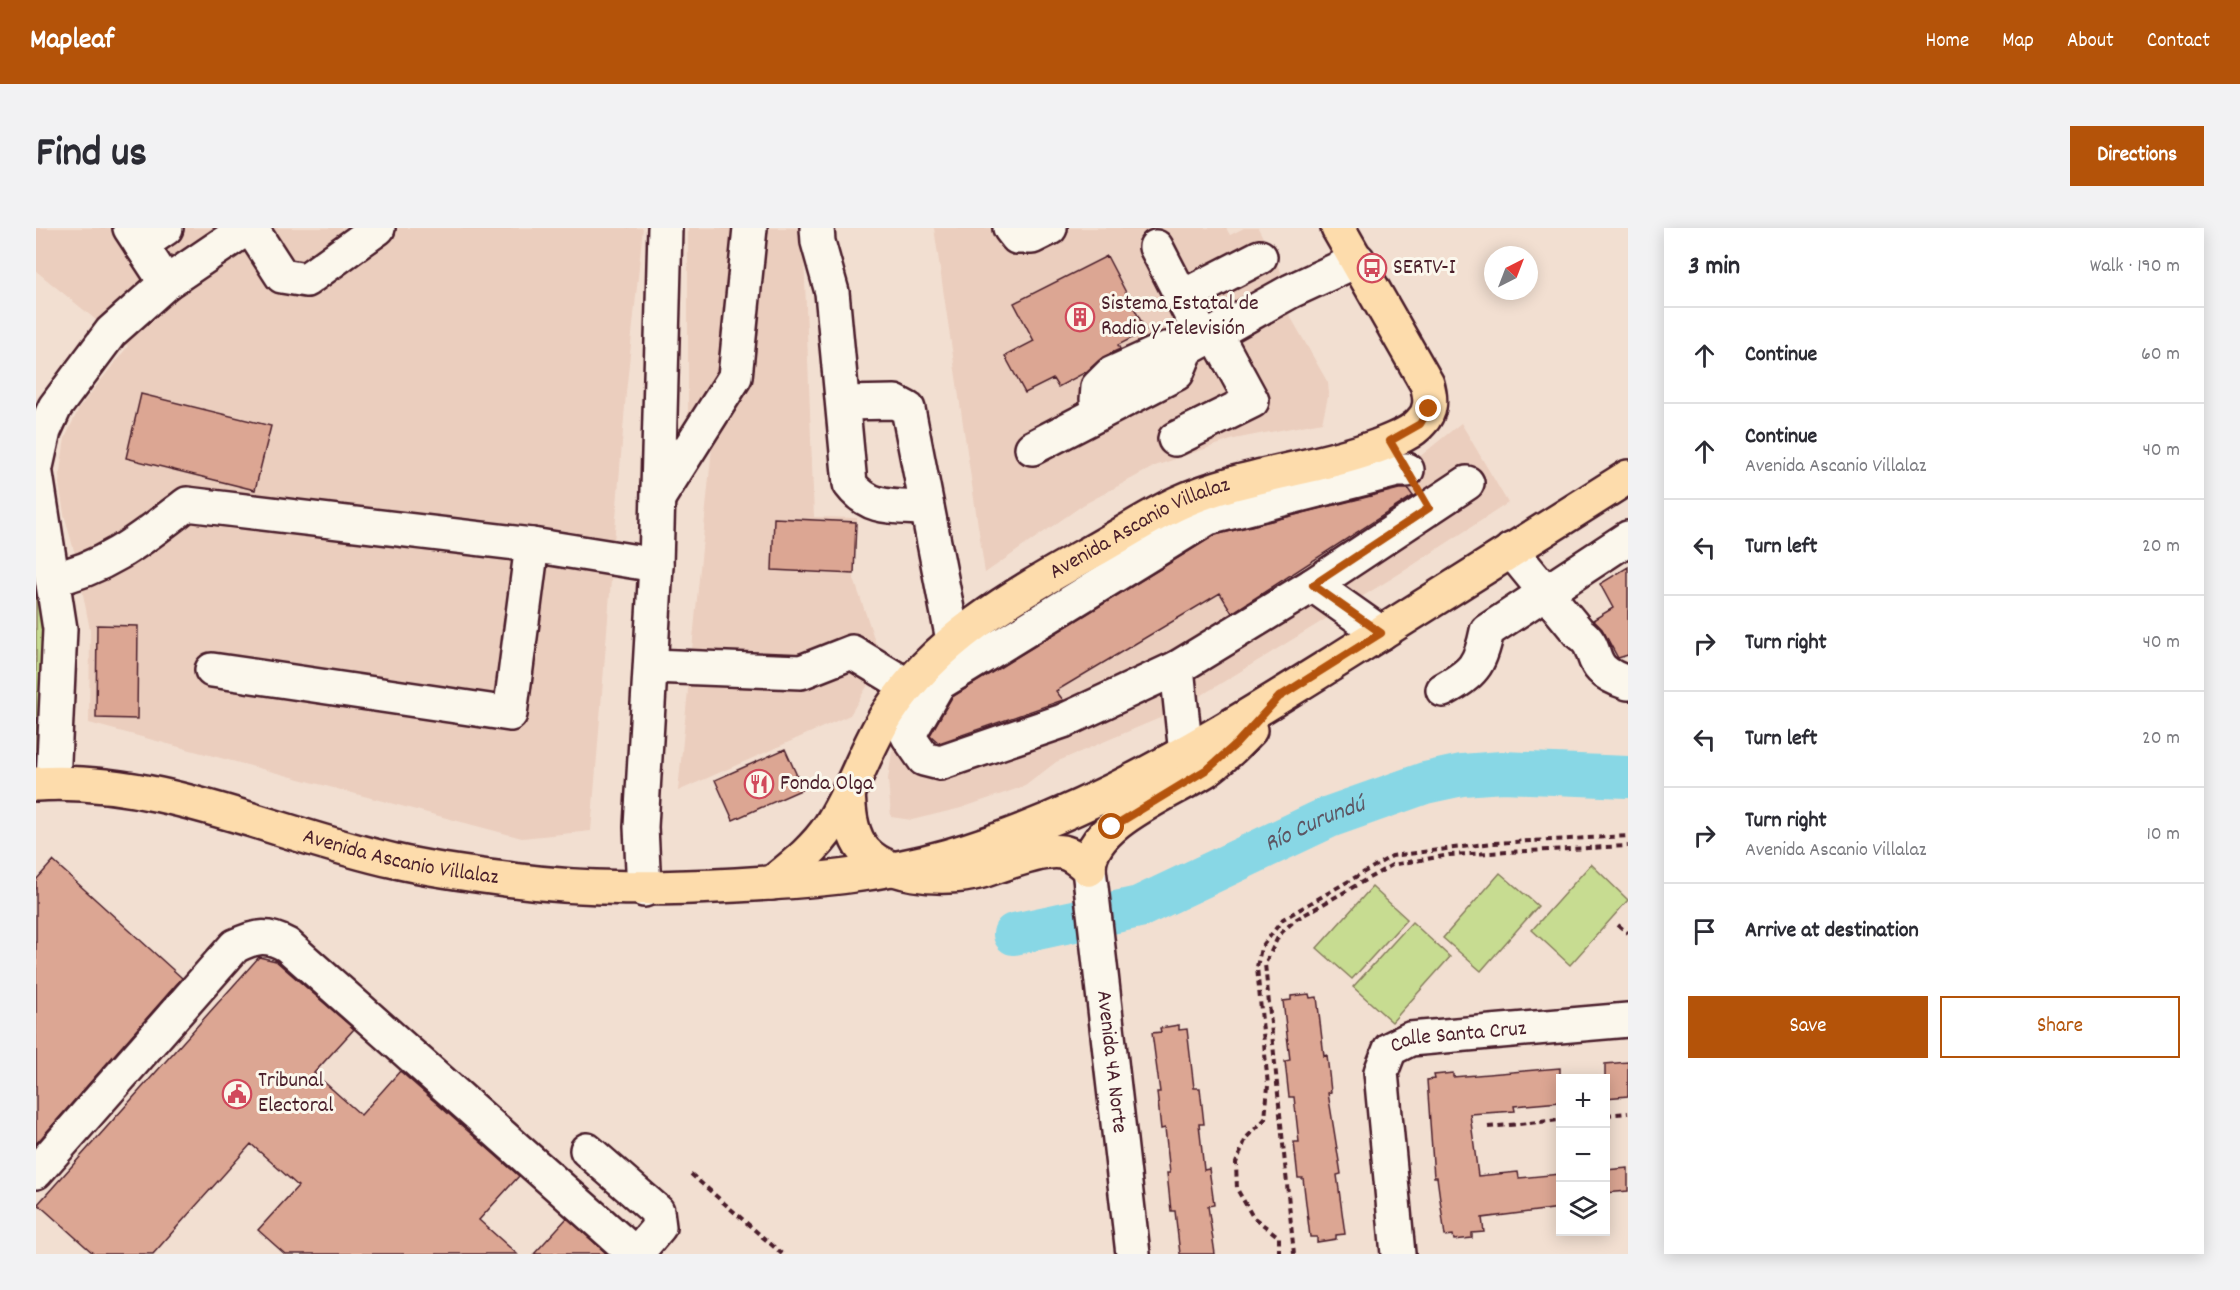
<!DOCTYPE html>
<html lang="en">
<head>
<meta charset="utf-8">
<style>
	body { margin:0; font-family:Dekko,sans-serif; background:#f2f2f3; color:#2b2b33 }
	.controls { position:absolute; right:18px; bottom:18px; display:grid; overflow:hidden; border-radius:0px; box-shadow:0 3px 15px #0003 }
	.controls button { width:54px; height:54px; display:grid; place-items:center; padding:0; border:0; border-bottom:2px solid #e1e1e2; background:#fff; color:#2b2b33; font:30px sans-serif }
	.compass { position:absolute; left:1448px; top:18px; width:54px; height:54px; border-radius:50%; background:#fff; box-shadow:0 3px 15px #0003; rotate:42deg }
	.stop { position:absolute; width:18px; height:18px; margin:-14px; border:4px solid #b45309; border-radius:50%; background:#fff }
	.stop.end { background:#b45309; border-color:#fff; box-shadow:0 2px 6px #0008 }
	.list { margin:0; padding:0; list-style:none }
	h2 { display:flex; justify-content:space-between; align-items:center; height:78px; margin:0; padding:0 24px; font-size:26px }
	h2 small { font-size:20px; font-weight:400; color:#7c7c81 }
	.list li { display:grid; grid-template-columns:39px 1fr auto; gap:18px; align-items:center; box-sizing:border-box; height:96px; padding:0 24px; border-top:2px solid #e1e1e2 }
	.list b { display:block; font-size:22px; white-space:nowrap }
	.list p { margin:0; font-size:20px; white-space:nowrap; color:#7c7c81 }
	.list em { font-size:20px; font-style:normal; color:#7c7c81 }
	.actions { display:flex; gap:12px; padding:18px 24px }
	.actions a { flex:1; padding:14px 0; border:2px solid #b45309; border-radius:0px; text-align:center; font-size:21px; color:#b45309 }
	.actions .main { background:#b45309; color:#fff }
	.icon { flex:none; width:33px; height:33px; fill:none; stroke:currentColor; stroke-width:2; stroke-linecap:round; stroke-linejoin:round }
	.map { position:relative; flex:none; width:1592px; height:1026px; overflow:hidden; border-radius:0px }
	header { display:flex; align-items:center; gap:36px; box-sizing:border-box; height:84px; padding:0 30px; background:#b45309; color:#fff }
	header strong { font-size:28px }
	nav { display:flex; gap:33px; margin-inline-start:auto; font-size:21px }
	.intro { display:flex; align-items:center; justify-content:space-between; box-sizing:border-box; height:144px; padding:0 36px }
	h1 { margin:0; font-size:42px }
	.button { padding:15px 27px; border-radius:0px; background:#b45309; color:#fff; font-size:21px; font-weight:700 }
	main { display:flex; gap:36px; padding:0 36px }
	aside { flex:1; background:#fff; border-radius:0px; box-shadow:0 3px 15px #0003 }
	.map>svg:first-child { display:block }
	.built { fill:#ebcebe }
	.green { fill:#c7dc91; stroke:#887e5e; stroke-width:1.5 }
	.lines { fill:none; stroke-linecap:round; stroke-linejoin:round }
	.river { stroke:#88d7e5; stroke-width:42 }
	.building { fill:#dca693; stroke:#4a1f2b; stroke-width:1.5 }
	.minor-casing { stroke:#4a1f2b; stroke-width:38 }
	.major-casing { stroke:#4a1f2b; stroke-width:38 }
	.path { stroke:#4a1f2b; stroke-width:4; stroke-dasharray:6 4.5; stroke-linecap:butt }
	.minor { stroke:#fbf7ec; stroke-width:33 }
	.major { stroke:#fddcac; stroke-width:33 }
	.route { stroke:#b45309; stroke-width:8 }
	.labels { text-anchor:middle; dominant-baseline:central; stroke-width:6; stroke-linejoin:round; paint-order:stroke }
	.poi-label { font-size:22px; fill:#4a1f2b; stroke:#fbf7ec; text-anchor:start }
	.street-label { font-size:22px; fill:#4a1f2b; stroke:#fbf7ec }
	.water-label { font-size:24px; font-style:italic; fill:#5d5663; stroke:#fbf7ec }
</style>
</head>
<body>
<header>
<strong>Mapleaf</strong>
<nav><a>Home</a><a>Map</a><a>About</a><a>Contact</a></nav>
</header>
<div class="intro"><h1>Find us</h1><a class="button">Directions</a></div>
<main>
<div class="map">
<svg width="1592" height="1026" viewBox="0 0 1592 1026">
	<rect width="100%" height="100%" fill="#f2dfd1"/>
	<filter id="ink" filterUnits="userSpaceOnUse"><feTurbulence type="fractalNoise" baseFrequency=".0167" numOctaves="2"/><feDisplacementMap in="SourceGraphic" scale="12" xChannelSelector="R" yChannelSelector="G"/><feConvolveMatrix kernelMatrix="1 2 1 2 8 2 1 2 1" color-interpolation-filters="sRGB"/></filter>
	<g filter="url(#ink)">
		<!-- built -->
		<path class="built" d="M0,0h607l-17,165 -35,438 -69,7 -433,-115 1,-93 -14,-72 -12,-44 -5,-31 2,-19 4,-26 14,-30 49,-62 -92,-75z
			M652,0h115l11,289 43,1 -3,61 22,65 11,9 -37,62 -172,76 36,-364 -26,-1z
			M898,0h292l4,7 14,-7h14l38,73 -11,6 43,76 1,10 -7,29 -88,17 -79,27 -72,39 -98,68z
			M1425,195l47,80 -101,66 -210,129 -2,-9 -28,26 -111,47 -31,24 -64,22 -49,12 -21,-3 -3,-38 4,-27 10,-30 227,-171 284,-89z"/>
		<!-- green -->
		<path class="green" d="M0,323l14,79 -8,118 -6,7z
			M1555,636l37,36 -58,65 -38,-35z
			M1464,645l38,33 -57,65 -38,-33z
			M1336,659l35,32 -55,60 -35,-31z
			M1376,694l38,35 -58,65 -39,-35z"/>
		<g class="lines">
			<!-- river -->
			<path class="river" id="s1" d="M978,706l125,-27 190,-90 96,-34 37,-8 40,-3 126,5"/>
		</g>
		<!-- building -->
		<path class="building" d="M1071,28l39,75 -28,14 2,4 -17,8 -17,15 -28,15 -5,-8 -28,14 -20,-37 29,-15 -20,-38z
			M105,166l130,32 -16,64 -129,-32z
			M1363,261h9l5,7 -181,117 -12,-20 -164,98 7,9 -124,43 -9,-8 22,-38 263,-162z
			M738,290l82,4 -2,52 -82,-4z
			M1592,339v88l-10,3 -16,-29 -9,-9 20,-12 -13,-24z
			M61,397l41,1 -1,93 -41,-1z
			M749,521l18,40 -70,31 -18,-40z
			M17,633l129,117 -146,166v-264z
			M223,729l17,4 78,68 -40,44 47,42 39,-44 119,105 -40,44 38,34h-232l-27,-24 40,-44 -47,-42 -98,110h-59l-56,-50z
			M1273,766l1,4 7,-1 7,59 3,-1 4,37 -3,1 13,81 -4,1 8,59 -9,1v4l-19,3v-5h-7l-7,-59h-5l-4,-36h5l-5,-45h-5l-4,-36 5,-1 -7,-59 8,-1v-4z
			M1143,797v5l8,-1 7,59h6l4,36h-5l5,46 5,-1 3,21 2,15 -6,1 7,48h-35l-5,-43h-4l-4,-38h3l-5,-45 -4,1 -4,-37h3l-8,-59 9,-1 -1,-4z
			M1592,834v34l-23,2v-34z
			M1524,840v34l-46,4 1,5 -45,3 8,62 40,-4 1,6 41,-4v34l-78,10 2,14 -12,1v5l-18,2 -1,-5 -8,1 -8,-59h-3l-7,-97 8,-1 -1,-4 19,-2v4z
			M1592,940v23l-23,2v-23z
			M531,990l40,36h-73z"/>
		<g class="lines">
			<!-- minor casing -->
			<g class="minor-casing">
				<g id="minor">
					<path d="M94,0l36,55"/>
					<path d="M215,0l31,48 24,4 72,-52"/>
					<path d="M781,0l1,14 14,50 18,192c20,27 46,22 77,24"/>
					<path d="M974,0l7,9h15l18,-9"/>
					<path d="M105,17l25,-17"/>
					<path d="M1120,19l48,93"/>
					<path d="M1146,69l78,-40"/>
					<path d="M807,175l52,-1 13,7 45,231"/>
					<path d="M1066,183l-5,-11 1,-13 13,-13 55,-25h21"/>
					<path d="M1139,211l77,-38 -37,-68"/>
					<path d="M996,220l145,-75 10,-24 104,-58 67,-31"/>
					<path d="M0,239l8,-36 11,-24 56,-75 55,-49 81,-55"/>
					<path d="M0,246l24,155 -7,154"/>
					<path d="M623,269l76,-120 15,-149"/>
					<path d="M1475,322l68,83c25,17 2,35 49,50"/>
					<path d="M16,351c54,-10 93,-43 135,-75l345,41 124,20"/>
					<path d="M1277,357l154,-102"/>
					<path d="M616,438l149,6 51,-20 56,34"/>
					<path d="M1141,440l-114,53 -123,42 -16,-4 -16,-23 30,-52 270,-166 189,-48h10"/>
					<path d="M176,442l298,44 22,-169"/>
					<path d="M1407,462c30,-17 37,-24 44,-59l141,-93"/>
					<path d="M1150,526l-9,-86 136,-83 68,48"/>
					<path id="s2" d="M1053,641l44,385"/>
					<path d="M608,662l-3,-63 15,-262 9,-337"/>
					<path d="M551,922l70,61 2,16 -23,27"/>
					<path d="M0,944l199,-226c21,-10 32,-12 52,-1l348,309"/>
					<path id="s3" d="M1362,1026l-17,-182 9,-23 20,-10 218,-19"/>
				</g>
			</g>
			<!-- major casing -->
			<g class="major-casing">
				<g id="major">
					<path id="s4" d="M0,556c124,-8 241,51 359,77 38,9 79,14 118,19 75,10 149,9 223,5 72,-4 143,-9 212,-29 142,-41 265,-118 390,-196 96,-61 193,-122 290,-183"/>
					<path d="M812,564c1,18 2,37 12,53 20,32 85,36 118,27 22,-6 63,-24 84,-20 11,2 19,10 27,17"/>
					<path d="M1053,641c0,-47 85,-77 120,-101 15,-11 28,-25 41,-38"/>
					<path id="s5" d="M736,655c21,-17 43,-34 58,-57 23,-35 35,-77 58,-113 49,-75 127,-118 203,-161 29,-16 57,-35 87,-49 63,-29 135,-33 200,-57 15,-6 33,-12 43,-24 11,-11 10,-24 6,-38l-89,-156"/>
				</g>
			</g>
			<!-- path -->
			<path class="path" d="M1582,697l10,8
				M1570,887l22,-2
				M1452,899l72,-7
				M655,946l91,80
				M1243,1026v-17l-26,-20 -16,-28 -1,-26 10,-25 19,-19 3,-33 -11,-119 4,-19 22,-29 109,-63 101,-13 135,-7
				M1258,1026l-29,-290 14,-29 16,-15 97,-55 57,-10 179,-9"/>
			<!-- minor -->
			<use href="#minor" class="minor"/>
			<!-- major -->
			<use href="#major" class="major"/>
		</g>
	</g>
	<g class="lines" filter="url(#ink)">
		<!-- route -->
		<path class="route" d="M1076,599l97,-59 27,-24 43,-47 102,-64 -68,-48 116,-77 -39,-67 30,-17 9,-15"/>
	</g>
	<!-- icons -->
	<defs>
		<g id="bus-ring" transform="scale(1.5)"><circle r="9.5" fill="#fbf7ec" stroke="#d1495b" stroke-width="1.5"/><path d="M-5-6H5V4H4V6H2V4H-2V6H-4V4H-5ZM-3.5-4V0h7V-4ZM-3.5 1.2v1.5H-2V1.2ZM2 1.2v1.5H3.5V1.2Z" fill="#d1495b"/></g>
		<g id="building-ring" transform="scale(1.5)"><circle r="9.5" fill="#fbf7ec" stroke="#d1495b" stroke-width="1.5"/><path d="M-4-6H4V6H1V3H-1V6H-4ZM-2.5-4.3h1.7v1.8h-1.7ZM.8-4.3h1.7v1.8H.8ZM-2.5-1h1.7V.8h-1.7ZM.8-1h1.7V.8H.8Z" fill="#d1495b"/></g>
		<g id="restaurant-ring" transform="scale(1.5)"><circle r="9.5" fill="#fbf7ec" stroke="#d1495b" stroke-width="1.5"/><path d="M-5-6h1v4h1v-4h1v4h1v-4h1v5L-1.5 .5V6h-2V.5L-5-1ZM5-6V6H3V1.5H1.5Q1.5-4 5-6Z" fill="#d1495b"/></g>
		<g id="civic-ring" transform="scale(1.5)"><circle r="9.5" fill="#fbf7ec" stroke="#d1495b" stroke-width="1.5"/><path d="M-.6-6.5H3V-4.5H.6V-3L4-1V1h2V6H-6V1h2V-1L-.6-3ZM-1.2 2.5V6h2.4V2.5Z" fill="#d1495b"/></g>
	</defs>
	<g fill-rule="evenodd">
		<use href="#bus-ring" x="1336" y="40"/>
		<use href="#building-ring" x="1044" y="89"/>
		<use href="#restaurant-ring" x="723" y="556"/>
		<use href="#civic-ring" x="201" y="866"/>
	</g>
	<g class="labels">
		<!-- poi labels -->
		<g class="poi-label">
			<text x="1357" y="40">SERTV-I</text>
			<text x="1065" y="76">Sistema Estatal de<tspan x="1065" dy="25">Radio y Televisión</tspan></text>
			<text x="744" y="556">Fonda Olga</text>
			<text x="222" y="853">Tribunal<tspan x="222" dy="25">Electoral</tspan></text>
		</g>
		<!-- street labels -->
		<g class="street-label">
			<text stroke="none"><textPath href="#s5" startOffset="525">Avenida Ascanio Villalaz</textPath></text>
			<text stroke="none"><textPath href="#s4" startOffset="374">Avenida Ascanio Villalaz</textPath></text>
			<text stroke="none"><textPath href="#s3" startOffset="278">Calle Santa Cruz</textPath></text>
			<text stroke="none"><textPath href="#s2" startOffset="194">Avenida 4A Norte</textPath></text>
		</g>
		<!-- water labels -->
		<g class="water-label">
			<text stroke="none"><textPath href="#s1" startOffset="322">Río Curundú</textPath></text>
		</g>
	</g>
</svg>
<div class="controls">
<button>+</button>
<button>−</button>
<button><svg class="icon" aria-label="layers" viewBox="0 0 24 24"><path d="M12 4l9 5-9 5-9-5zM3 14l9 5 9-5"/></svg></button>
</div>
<svg class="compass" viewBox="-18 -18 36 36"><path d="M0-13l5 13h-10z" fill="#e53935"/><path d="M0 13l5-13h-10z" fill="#7c7c81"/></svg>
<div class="stop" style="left:1076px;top:599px"></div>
<div class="stop end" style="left:1393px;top:181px"></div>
</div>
<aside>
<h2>3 min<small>Walk · 190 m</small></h2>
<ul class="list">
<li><svg class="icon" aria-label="ahead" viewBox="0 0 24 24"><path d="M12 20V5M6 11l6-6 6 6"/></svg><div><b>Continue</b></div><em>60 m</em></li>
<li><svg class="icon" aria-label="ahead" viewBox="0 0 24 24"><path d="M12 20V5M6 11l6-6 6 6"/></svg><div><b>Continue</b><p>Avenida Ascanio Villalaz</p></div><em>40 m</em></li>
<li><svg class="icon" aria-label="left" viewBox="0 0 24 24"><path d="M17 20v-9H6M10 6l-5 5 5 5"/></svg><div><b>Turn left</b></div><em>20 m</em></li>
<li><svg class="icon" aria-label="right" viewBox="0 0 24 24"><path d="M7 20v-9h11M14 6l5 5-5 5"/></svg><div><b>Turn right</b></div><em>40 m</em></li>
<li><svg class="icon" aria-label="left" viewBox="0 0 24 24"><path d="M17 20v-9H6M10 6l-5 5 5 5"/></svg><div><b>Turn left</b></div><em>20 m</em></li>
<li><svg class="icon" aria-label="right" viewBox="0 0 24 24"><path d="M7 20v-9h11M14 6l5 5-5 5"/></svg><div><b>Turn right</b><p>Avenida Ascanio Villalaz</p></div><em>10 m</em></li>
<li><svg class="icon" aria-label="arrive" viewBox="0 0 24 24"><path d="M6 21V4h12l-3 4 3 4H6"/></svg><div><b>Arrive at destination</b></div></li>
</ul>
<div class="actions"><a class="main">Save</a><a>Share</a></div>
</aside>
</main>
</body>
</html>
